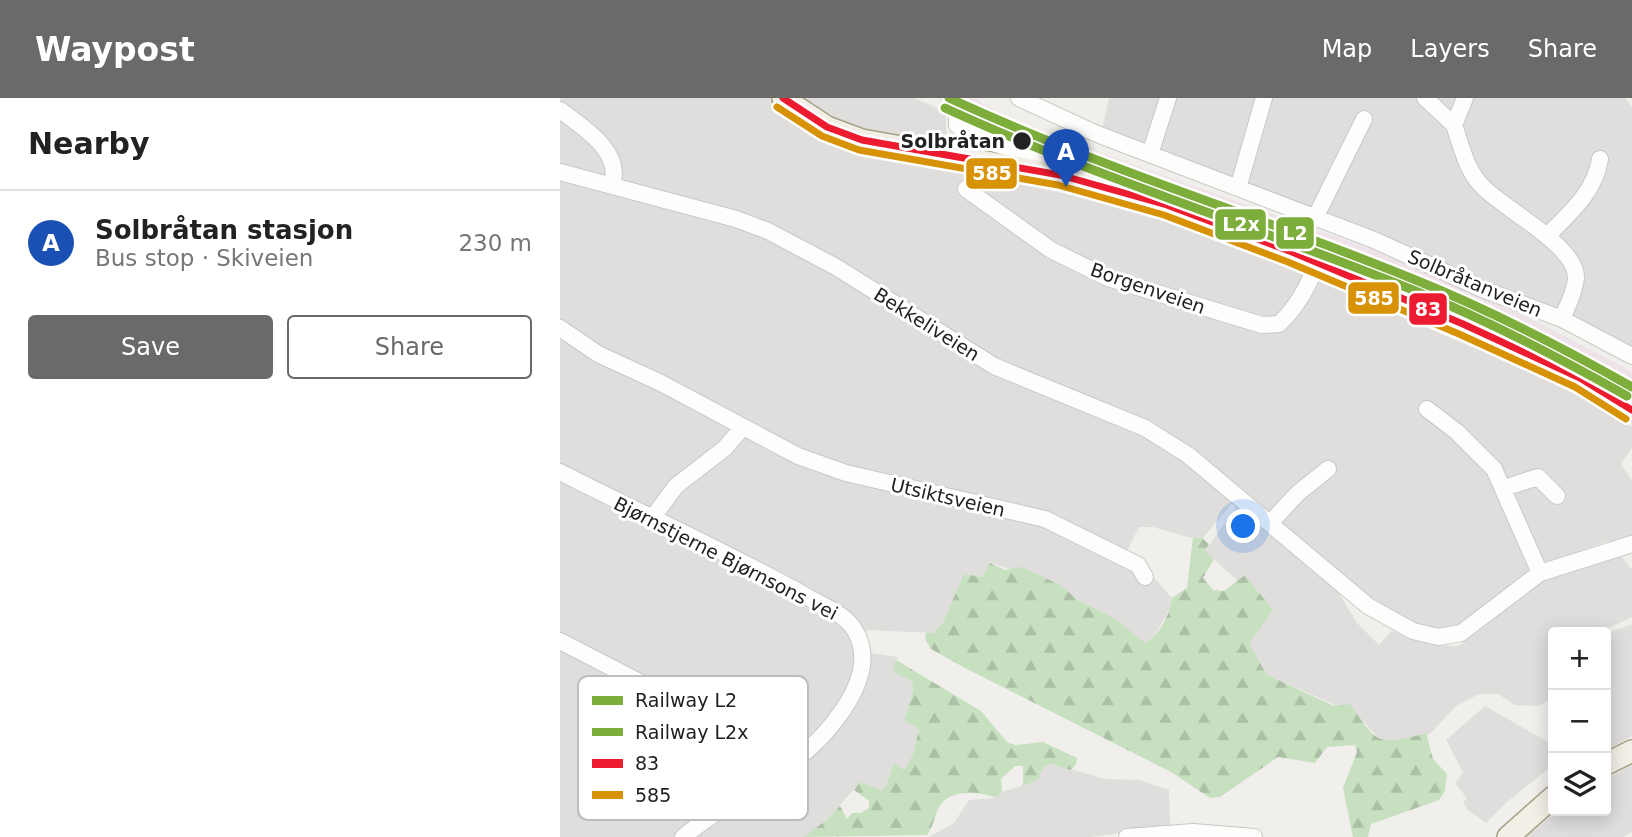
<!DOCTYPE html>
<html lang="en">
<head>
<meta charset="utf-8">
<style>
	body { margin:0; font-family:"DejaVu Sans",sans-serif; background:#f6f6f6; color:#222 }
	.controls { position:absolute; right:21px; bottom:21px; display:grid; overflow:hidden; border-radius:7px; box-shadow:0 4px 18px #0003 }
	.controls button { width:63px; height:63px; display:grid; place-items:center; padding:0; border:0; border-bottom:2px solid #e0e0e0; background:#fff; color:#222; font:35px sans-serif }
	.you { position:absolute; left:684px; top:429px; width:24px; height:24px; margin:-18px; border:5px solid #fff; border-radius:50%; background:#1a73e8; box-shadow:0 0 0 10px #1a73e833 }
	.badge { display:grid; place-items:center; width:46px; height:46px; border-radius:50%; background:#6a6a68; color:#fff; font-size:23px; font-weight:700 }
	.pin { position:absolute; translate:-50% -58px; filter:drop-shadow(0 2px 4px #0008) }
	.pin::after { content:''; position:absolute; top:37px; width:24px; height:21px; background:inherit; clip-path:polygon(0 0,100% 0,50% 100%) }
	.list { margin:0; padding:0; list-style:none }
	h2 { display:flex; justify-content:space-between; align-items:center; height:91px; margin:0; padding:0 28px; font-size:30px }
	h2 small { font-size:23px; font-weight:400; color:#767676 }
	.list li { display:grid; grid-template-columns:46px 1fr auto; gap:21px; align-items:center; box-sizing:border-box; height:105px; padding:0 28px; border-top:2px solid #e0e0e0 }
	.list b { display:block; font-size:26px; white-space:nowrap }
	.list p { margin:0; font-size:23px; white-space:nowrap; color:#767676 }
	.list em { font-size:23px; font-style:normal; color:#767676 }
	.actions { display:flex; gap:14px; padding:21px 28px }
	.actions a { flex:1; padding:16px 0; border:2px solid #6a6a68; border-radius:7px; text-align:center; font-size:24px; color:#6a6a68 }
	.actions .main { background:#6a6a68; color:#fff }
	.icon { flex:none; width:38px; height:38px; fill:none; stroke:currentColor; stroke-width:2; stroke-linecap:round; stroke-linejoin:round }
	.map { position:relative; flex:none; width:1072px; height:739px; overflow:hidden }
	header { display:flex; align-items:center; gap:42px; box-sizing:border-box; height:98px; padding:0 35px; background:#6a6a68; color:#fff }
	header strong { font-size:33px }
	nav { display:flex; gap:38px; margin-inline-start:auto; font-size:24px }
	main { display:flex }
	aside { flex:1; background:#fff }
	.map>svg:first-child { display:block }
	.residential { fill:#dfdedc }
	.industrial { fill:#eee3e8 }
	.religious { fill:#dededc }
	.forest { fill:url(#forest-firs) }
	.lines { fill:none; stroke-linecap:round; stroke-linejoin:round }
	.minor-casing { stroke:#c9c8c7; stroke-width:18 }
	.major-casing { stroke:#a7a186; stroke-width:24 }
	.minor { stroke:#fdfdfc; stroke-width:16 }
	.major { stroke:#f3efe6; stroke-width:21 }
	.bus-1-casing { stroke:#fff; stroke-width:12 }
	.bus-2-casing { stroke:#fff; stroke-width:12 }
	.bus-1 { stroke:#ed1b2f; stroke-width:7 }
	.bus-2 { stroke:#d79205; stroke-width:7 }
	.rail-1-casing { stroke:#fff; stroke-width:14 }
	.rail-2-casing { stroke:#fff; stroke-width:14 }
	.rail-1 { stroke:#7dad3b; stroke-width:9 }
	.rail-2 { stroke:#7dad3b; stroke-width:9 }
	.stop-dot { fill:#222; stroke:#fff; stroke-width:2.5 }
	.labels { text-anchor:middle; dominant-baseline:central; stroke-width:6; stroke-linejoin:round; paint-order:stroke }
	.stop-label { font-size:19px; font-weight:bold; fill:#222; stroke:#fff; text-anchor:end }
	.street-label { font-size:19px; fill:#222; stroke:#fff }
	.key { fill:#fff; stroke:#bdbdbd; stroke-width:2 }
	.key-label { font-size:19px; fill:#222 }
	.line-badge { stroke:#fff; stroke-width:2.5 }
	.badge-label { font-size:19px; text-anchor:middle; font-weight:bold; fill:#fff }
</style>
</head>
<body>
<header>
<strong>Waypost</strong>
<nav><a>Map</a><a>Layers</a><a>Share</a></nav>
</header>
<main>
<aside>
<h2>Nearby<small></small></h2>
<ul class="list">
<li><span class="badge" style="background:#1a4fb4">A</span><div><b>Solbråtan stasjon</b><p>Bus stop · Skiveien</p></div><em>230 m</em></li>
</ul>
<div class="actions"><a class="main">Save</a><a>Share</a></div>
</aside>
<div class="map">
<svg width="1072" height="739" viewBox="0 0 1072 739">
	<defs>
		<pattern id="forest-firs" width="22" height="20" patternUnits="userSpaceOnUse" patternTransform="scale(1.75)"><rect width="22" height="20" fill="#c7e0c0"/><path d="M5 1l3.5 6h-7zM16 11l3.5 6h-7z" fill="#abc0a5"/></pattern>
	</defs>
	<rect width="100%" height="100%" fill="#f0efeb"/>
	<!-- residential -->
	<path class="residential" d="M0,0h354l32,14v55l174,39 120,42 281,120 66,32 45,27v21l-11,16 11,17v56l-21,7 -3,-3 -79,29 -70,56 -30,4 -49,-22 -138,-117 -39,47 -15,-1 -35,-10h-14l-12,24 18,16 27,31 -1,9 -19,33 -8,3 -30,-25 -36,-18 -18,-15 -69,-22 -9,14 -18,-3 -22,50 -9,9 -66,-3 -17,6 20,17 27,4 -3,15 18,9 1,10 -9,30 15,8 -6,25 -9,16 -10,-6 -8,22 -5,4 -21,-8 -33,38 -17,14 -7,3h-243z
		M549,0h516l7,9v242l-530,-218z
		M678,406l99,86 20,33 22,22 12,-14 39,14 28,1 27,-19 51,-46 84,-27 12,16v47l-32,15h-47v63l-7,7 -8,4 -23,-1 -17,-11h-19l-23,12 -26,28 -40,9 -10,-4 -23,-24 -91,-41 -6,-8 -11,-23 15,-45 -19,-22 -6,6 -34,-31z
		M1072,526v112l-26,14v-116z
		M925,608l68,39v20l-46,37 -21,21 -18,-13 -5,-8 4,-4 -12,-15 8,-11 -17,-32z
		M491,666l55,15 34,1 29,10 1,37 -80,10h-161l25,-14 15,-23 27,-2 6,-6 35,-11 6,-13z
		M1072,667v67l-9,5h-97l31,-26h49v-32z"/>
	<!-- industrial -->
	<path class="industrial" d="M376,0l44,1 -1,3 36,18 75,29 286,102 148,64 90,47 18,10v20l-183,-91 -79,-35 -318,-119 -79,-30z"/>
	<!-- religious -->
	<path class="religious" d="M97,54l84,43 -4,11 -75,-19z"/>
	<!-- forest -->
	<path class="forest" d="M633,439l9,1 7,6 -4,7 9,8 -11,19 10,12 11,1 21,-16 28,35 -24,33 17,31 68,32 16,-2c29,42 29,42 76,29l7,26 14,15 -2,17 -6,9 -68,24 -3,13h-15l-10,-49 14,-36 -2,-7 -28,2 -12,16 -37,-6 -58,40 -10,1 -39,-26 -206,-104 -34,-19 -6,-10 1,-6h7l9,-9 22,-50 18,3 8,-14 15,7 17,-3 38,18 18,15 36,18 31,25c13,-5 26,-31 27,-45l15,-10z
		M336,562l85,51 26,31 8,3 28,-3 34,16 -1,6 -5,6 -20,-6 -8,4 -5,12 -15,6v-20h-8l-14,13 1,13 -6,6c-17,-7 -48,-10 -58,11 -4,10 -5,17 -11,26l-124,2 24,-17 13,-14 7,13 5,-6h9l8,-5v-7l-15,-11 6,-8 21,8 5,-4 8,-23 10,7 9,-16 6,-25 -15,-8 9,-30 -1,-10 -19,-9z"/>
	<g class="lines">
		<!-- minor casing -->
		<g class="minor-casing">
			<path id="minor" d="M459,0l78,36 277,106 108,49 80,30 70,37
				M865,0l29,27
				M905,0l-11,27c7,20 12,44 27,60 20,23 96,60 95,93 -1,14 -9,29 -14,41
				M0,12c24,18 63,42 52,75
				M397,12v15c26,26 72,16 94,49
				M590,56l18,-56
				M0,74l176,47 32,12 68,36 158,99 151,62 43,27 180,151 45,25 25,6 23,-4 79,-60 92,-29
				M678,90l26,-90
				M406,91l85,61 57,28 154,47 17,-1c18,-17 30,-39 38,-61
				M755,120l49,-99
				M987,138c23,-23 48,-44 53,-77
				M0,230l38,26 63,29 137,73 48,17 199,46 93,46 7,12
				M867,311l30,23 37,37 46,104
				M0,374c82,42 166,79 246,124 17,10 38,17 48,33 23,36 -6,78 -30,105 -37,41 -97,66 -141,103
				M944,390l34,-11 19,19
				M93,419l23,-31 49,-38 18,-21
				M710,425l28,-30 30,-24
				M0,543l126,65 81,54 9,12
				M567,739l66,-5 61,5"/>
		</g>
		<!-- major casing -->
		<g class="major-casing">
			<path id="major" d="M223,0l44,29 35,13 198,35 107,30 125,47 171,72 117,54 52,32
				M1046,666l26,-13
				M948,739l45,-40"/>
		</g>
		<!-- minor -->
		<use href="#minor" class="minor"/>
		<!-- major -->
		<use href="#major" class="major"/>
		<!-- bus-1 casing -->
		<g class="bus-1-casing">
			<path id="bus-1" d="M223,0l44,29 35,13 198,35 107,30 125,47 171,72 117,54 52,32"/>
		</g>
		<!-- bus-2 casing -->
		<g class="bus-2-casing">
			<path id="bus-2" d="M217,9l45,29 37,14 199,35 106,30 124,47 171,72 116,53 51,32"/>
		</g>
		<!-- bus-1 -->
		<use href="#bus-1" class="bus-1"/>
		<!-- bus-2 -->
		<use href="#bus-2" class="bus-2"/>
		<!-- rail-1 casing -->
		<g class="rail-1-casing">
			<path id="rail-1" d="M389,0c153,71 314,119 469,183 74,30 145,67 214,106"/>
		</g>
		<!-- rail-2 casing -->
		<g class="rail-2-casing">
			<path id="rail-2" d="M385,10c152,70 313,119 468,182 74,30 145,67 214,106"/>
		</g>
		<!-- rail-1 -->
		<use href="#rail-1" class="rail-1"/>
		<!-- rail-2 -->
		<use href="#rail-2" class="rail-2"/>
	</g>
	<!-- markers -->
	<circle class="stop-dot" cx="462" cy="43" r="10"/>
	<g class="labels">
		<!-- stop labels -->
		<g class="stop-label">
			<text x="445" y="43">Solbråtan</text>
		</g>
		<!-- street labels -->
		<g class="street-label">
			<text transform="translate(915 185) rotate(23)">Solbråtanveien</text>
			<text transform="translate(588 190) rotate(19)">Borgenveien</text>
			<text transform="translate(367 226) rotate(32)">Bekkeliveien</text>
			<text transform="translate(388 399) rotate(13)">Utsiktsveien</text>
			<text transform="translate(166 460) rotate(27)">Bjørnstjerne Bjørnsons vei</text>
		</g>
	</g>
	<!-- legend -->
	<rect x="18" y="578" width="230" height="144" rx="10" class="key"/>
	<rect x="32" y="598" width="31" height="9" fill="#7dad3b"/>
	<rect x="32" y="630" width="31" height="8" fill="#7dad3b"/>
	<rect x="32" y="661" width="31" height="9" fill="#ed1b2f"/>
	<rect x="32" y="693" width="31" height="8" fill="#d79205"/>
	<g class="key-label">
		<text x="75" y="609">Railway L2</text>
		<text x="75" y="641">Railway L2x</text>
		<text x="75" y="672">83</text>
		<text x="75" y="704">585</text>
	</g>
	<g class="line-badge">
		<rect x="405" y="59" width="53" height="33" rx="7" fill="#d79205"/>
		<rect x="654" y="110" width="53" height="33" rx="7" fill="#7dad3b"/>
		<rect x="715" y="118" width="40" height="34" rx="7" fill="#7dad3b"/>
		<rect x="787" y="183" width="53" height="34" rx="7" fill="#d79205"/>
		<rect x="848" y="194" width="40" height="34" rx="7" fill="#ed1b2f"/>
	</g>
	<g class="badge-label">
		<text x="432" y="82">585</text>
		<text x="681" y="133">L2x</text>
		<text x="735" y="142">L2</text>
		<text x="814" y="207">585</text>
		<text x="868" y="218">83</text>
	</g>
</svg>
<div class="controls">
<button>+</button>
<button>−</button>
<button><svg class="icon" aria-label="layers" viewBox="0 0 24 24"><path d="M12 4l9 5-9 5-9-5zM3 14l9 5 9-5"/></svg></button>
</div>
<div class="you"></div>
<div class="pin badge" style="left:506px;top:89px;background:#1a4fb4">A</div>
</div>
</main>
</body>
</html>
